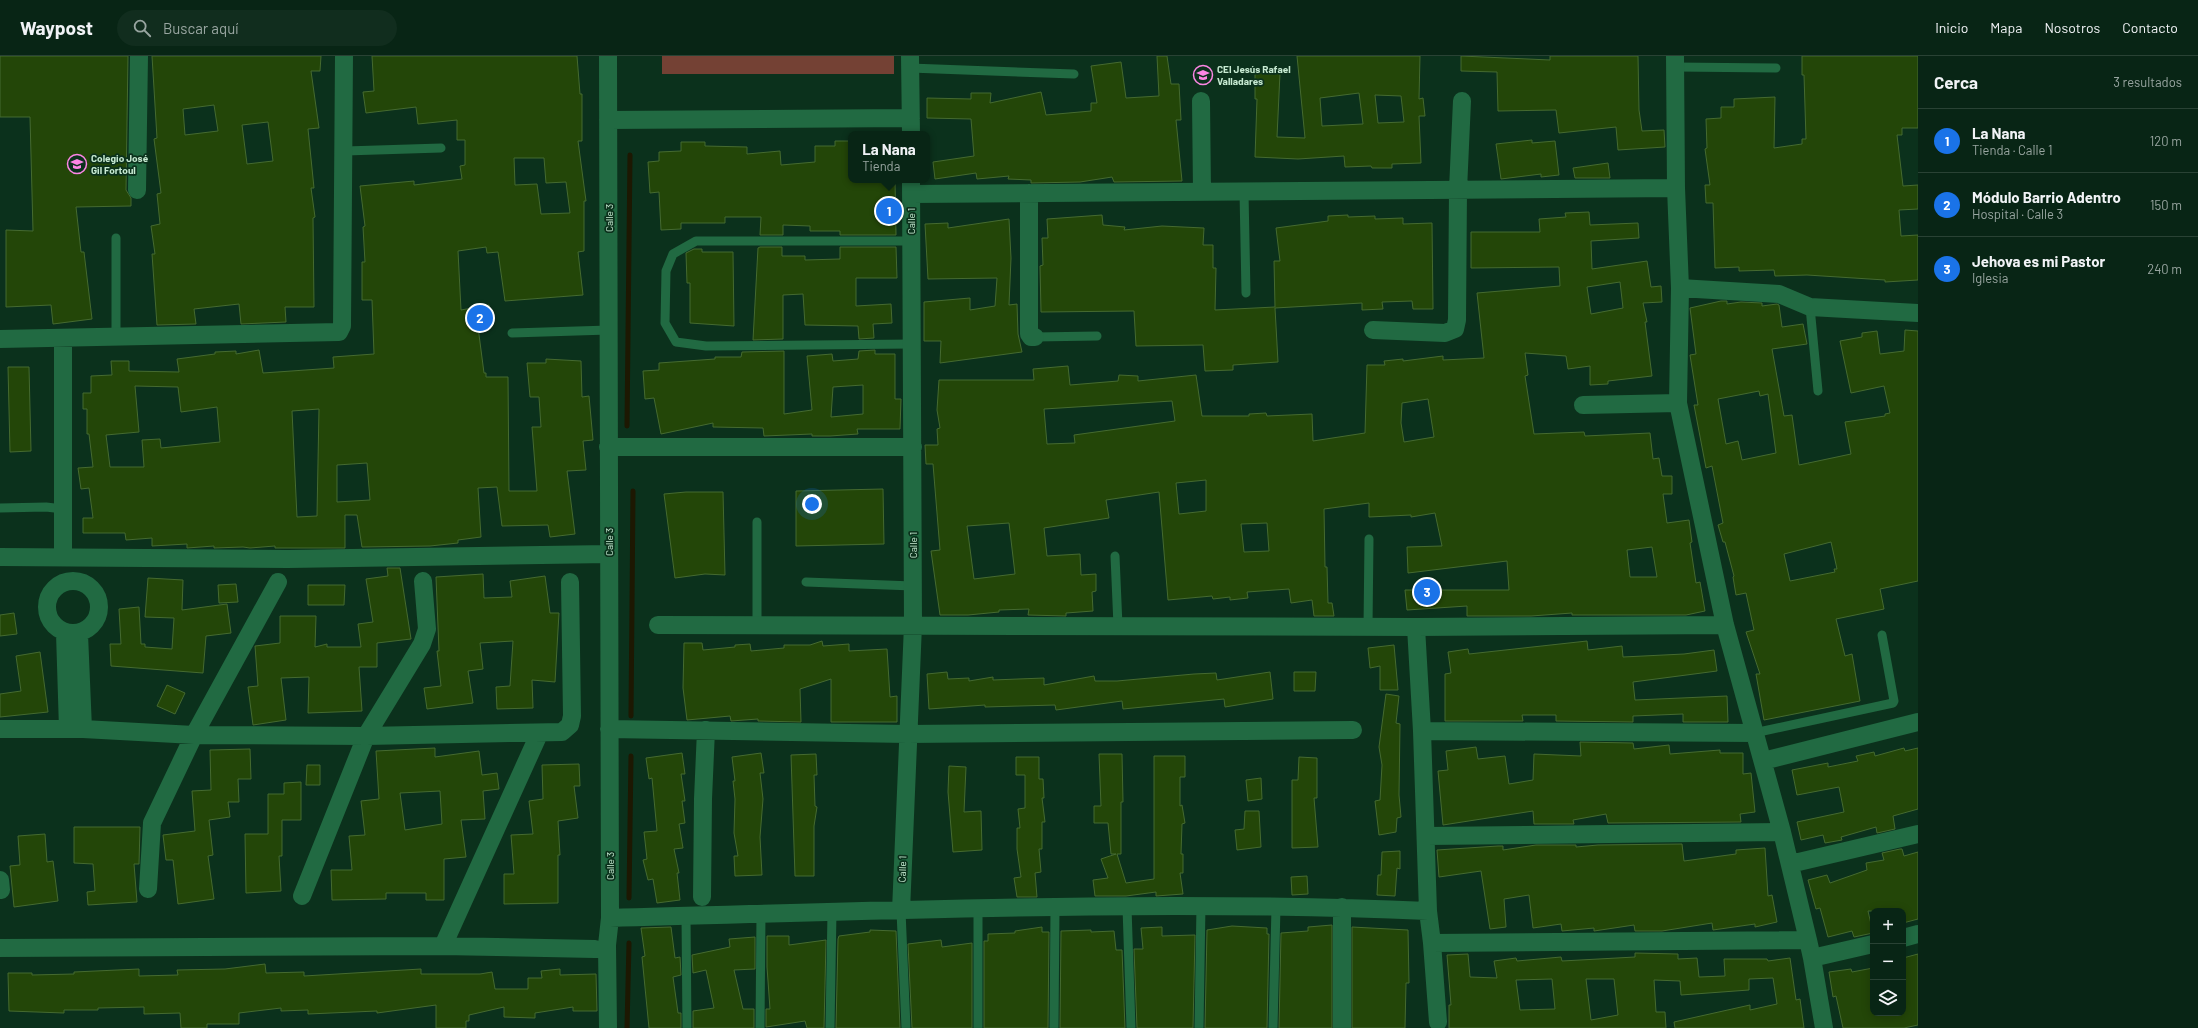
<!DOCTYPE html>
<html lang="es">
<head>
<meta charset="utf-8">
<style>
	body { margin:0; font-family:Barlow,sans-serif; background:#112d1e; color:#f1f3f6 }
	.controls { position:absolute; right:12px; bottom:12px; display:grid; overflow:hidden; border-radius:8px; box-shadow:0 2px 10px #0003 }
	.controls button { width:36px; height:36px; display:grid; place-items:center; padding:0; border:0; border-bottom:1px solid #294234; background:#082515; color:#f1f3f6; font:20px sans-serif }
	.you { position:absolute; left:812px; top:448px; width:14px; height:14px; margin:-10px; border:3px solid #fff; border-radius:50%; background:#1a73e8; box-shadow:0 0 0 6px #1a73e833 }
	.badge { display:grid; place-items:center; width:26px; height:26px; border-radius:50%; background:#1a73e8; color:#fff; font-size:13px; font-weight:700 }
	.pin { position:absolute; translate:-50% -50%; border:2px solid #fff; box-shadow:0 1px 4px #0006 }
	.popup { position:absolute; left:848px; top:75px; width:82px; height:52px; box-sizing:border-box; display:grid; place-content:center; border-radius:8px; background:#082515; filter:drop-shadow(0 1px 3px #0005); font-size:13px; white-space:nowrap; color:#98a5a0 }
	.popup b { font-size:15px; color:#f1f3f6 }
	.popup::after { content:''; position:absolute; left:50%; top:100%; margin-left:-8px; border:8px solid transparent; border-top-color:#082515 }
	.list { margin:0; padding:0; list-style:none }
	h2 { display:flex; justify-content:space-between; align-items:center; height:52px; margin:0; padding:0 16px; font-size:17px }
	h2 small { font-size:13px; font-weight:400; color:#98a5a0 }
	.list li { display:grid; grid-template-columns:26px 1fr auto; gap:12px; align-items:center; box-sizing:border-box; height:64px; padding:0 16px; border-top:1px solid #294234 }
	.list b { display:block; font-size:15px; white-space:nowrap }
	.list p { margin:0; font-size:13px; white-space:nowrap; color:#98a5a0 }
	.list em { font-size:13px; font-style:normal; color:#98a5a0 }
	.icon { flex:none; width:22px; height:22px; fill:none; stroke:currentColor; stroke-width:2; stroke-linecap:round; stroke-linejoin:round }
	.map { position:relative; flex:none; width:1918px; height:972px; overflow:hidden }
	header { display:flex; align-items:center; gap:24px; box-sizing:border-box; height:56px; padding:0 20px; background:#082515; border-bottom:1px solid #294234 }
	header strong { font-size:19px }
	nav { display:flex; gap:22px; margin-inline-start:auto; font-size:14px }
	.search { width:280px; height:36px; background:#112d1e; display:flex; align-items:center; gap:10px; box-sizing:border-box; padding:0 14px; border-radius:22px; color:#98a5a0; font-size:15px }
	main { display:flex }
	aside { flex:1; background:#082515 }
	.map>svg:first-child { display:block }
	.green { fill:#744134 }
	.lines { fill:none; stroke-linecap:round; stroke-linejoin:round }
	.stream { stroke:#1d1802; stroke-width:5 }
	.building { fill:#234608; stroke:#456a30; fill-rule:evenodd }
	.service { stroke:#216a42; stroke-width:9 }
	.minor { stroke:#216a42; stroke-width:18 }
	.labels { text-anchor:middle; dominant-baseline:central; stroke-width:3.5; stroke-linejoin:round; paint-order:stroke }
	.poi-label { font-size:10px; font-weight:bold; fill:#c8ebd3; stroke:#0b311c; text-anchor:start }
	.street-label { font-size:10px; fill:#c8ebd3; stroke:#0b311c }
</style>
</head>
<body>
<header>
<strong>Waypost</strong>
<div class="search"><svg class="icon" aria-label="search" viewBox="0 0 24 24"><circle cx="10" cy="10" r="6"/><path d="M15 15l6 6"/></svg>Buscar aquí</div>
<nav><a>Inicio</a><a>Mapa</a><a>Nosotros</a><a>Contacto</a></nav>
</header>
<main>
<div class="map">
<svg width="1918" height="972" viewBox="0 0 1918 972">
	<rect width="100%" height="100%" fill="#0b311c"/>
	<!-- green -->
	<path class="green" d="M662,0h232v18h-232z"/>
	<g class="lines">
		<!-- stream -->
		<path class="stream" d="M627,370l3,-271
			M631,660l2,-225
			M629,842l2,-142
			M627,972l2,-85"/>
	</g>
	<!-- building -->
	<path class="building" d="M0,0h128l-2,134 5,8v8l-55,1 5,45h3l8,67 -39,5 -2,-19 -45,2v-77l27,1 -3,-114h-30z
		M152,0h169l-1,15h-9l8,57 -11,1 6,59h-3l4,29 -2,1 1,89h-29l1,15 -45,2 -2,-20 -45,5 2,15 -39,1 -5,-71h3l-4,-28 9,-2 -3,-30 4,-1 -7,-54 3,-1zM214,49l4,26 -33,4 -2,-26zM268,66l5,39 -26,3 -5,-39z
		M372,0h205l3,38h2v47h-4l8,60h-2v50l-6,1 5,43 -78,6 -7,-49 -11,1 -1,-6 -28,4 3,59 28,-5 4,19 -15,3 6,46h2v4h22l1,114h28l-5,-64h9l-2,-30h-9l-3,-34h19v-4l35,2 1,36 7,-1 4,44 -10,1 3,29 -19,1 8,63 -25,3 -2,-12 -46,1 -5,-39 -19,1 3,49 -23,3v3l-28,3 -68,1 -5,-32h-12v33h-70v-2l-25,2 -7,-1 -29,1v-2l-27,2v-4l-35,2v-8l-26,2 -1,-7h-42v-15h10l-4,-30 -8,1 -3,-21 15,-1 -4,-33h-2v-25h-4v-16h8v-17l21,-1 -1,-14h18v10l50,1 -2,-13 38,-5v-2l21,-1v3l23,-4 4,23 71,-5 -1,-11 41,-3 -2,-54h-10v-38h3l-2,-35 2,-1 -5,-40 54,-5v4l48,-6 -2,-13 5,-1v-25h-8v-20l-39,4 -2,-17 -50,6 -3,-21 11,-1zM514,102h30l2,25 20,-1 4,31 -29,1 -4,-30 -22,1zM135,330l43,1 3,25 36,-5 3,35 -59,6 -1,-9 -18,1 2,27h-34l-4,-32 33,-3zM319,353l-2,107 -20,1 -5,-106zM367,407l3,37 -33,2v-37z
		M1157,0h10l4,28h8l2,36h-5l6,61 -68,1 -2,-5 -32,5 -49,1v-3l-23,-1 1,-3 -32,3 -1,-6 -41,6 -2,-17 41,-6 -3,-37 -44,-1v-20l44,1v-6h20l-1,10 51,-11 5,23 45,-4v-8h6l-6,-37 30,-4 5,36 33,-2z
		M1297,0h123l-1,43 4,-1 2,18h-6l2,47 -29,1v4h-20l-1,-2 -26,1 -1,-11 -46,3 -43,-2 2,-58h-2v-26h25l-3,64 28,1zM1359,37l4,31 -41,2 -2,-28zM1375,39l26,1 3,26 -26,1z
		M1461,0l89,4v-4h88l1,54 3,21 22,-1 1,17 -47,3 -2,-23 -57,6 -3,-23 -58,1 -1,-39 -36,-1z
		M1802,0h116v72h-16v7h-5l6,51 15,-1v24l-19,1 2,26 17,-1v45l-33,2v-2l-78,-5 -32,1 -1,-6 -35,1v-4l-24,1 -2,-65h-7l-1,-18h5l-5,-36 2,-1 -1,-29 15,-1v-11h13v-8l41,-2 -1,51 28,-4v-5h4l-2,-64h-2z
		M1532,84v3l23,-2 4,34 -18,2v-3l-40,5 -5,-35z
		M835,85h16v39h44l1,55h-56v-4h-30v-5l-27,-1v10h-23l1,-18h-36v6h-44v6l-20,1 -2,-38 -9,1 -2,-31 11,-1v-9l22,-1v-9h24v4l42,1v7l33,-3 1,14 34,-3v-16h20z
		M1608,107l2,15h-35l-2,-10z
		M1589,156l1,13 48,-2 1,15 -48,3 1,28 55,-8 4,26 10,-1 1,16 -19,1 4,19h-2l7,54 -44,5v3l-18,1v-19l-22,3 -2,-13 -41,-3 3,22 -3,1 9,58 50,-2 1,4 65,-3 3,26 6,-1 3,18h10v18h-9l4,29 22,-3 3,22 -2,1 6,40 4,-1 5,29 -19,4h-114v-2l-41,3h-64v-10l-60,4 -2,-20h104l-2,-29 -99,12 -1,-26 35,-1 -7,-33 -24,4v-2l-42,2v-14l-45,6 1,58h2l1,36h4l2,13h-20l-2,-16 -21,3 -2,-14 -42,3 1,6 -18,2v-3l-17,2 -1,-3 -44,4 -9,-108 -53,8 3,18 -65,10 3,28 33,-2 1,21 15,-1v17l-4,1 1,19 -27,2v3l-38,-1 1,-6 -30,1v2l-31,3h-28l-9,-64 9,-1 -7,-86h-7l-1,-19h13l-1,-16 3,-1 -3,-18 2,-30h95l-1,-11 35,-3 2,19 48,-4 1,-6 19,1v5l58,-6 6,41h47v-2l17,-1 1,3 45,-2 1,27 52,-8 2,-68h18l-1,-4 19,-2v2l40,-5v4l41,-2 -7,-65 83,-7 -1,-19 -88,1v-36h69l-1,-13 27,-2 -1,-4zM1620,226l3,26 -32,6 -4,-27zM1428,343l6,38 -30,5 -3,-19 1,-20zM1172,345l3,20 -101,14 1,8 -28,1 -3,-35zM1206,424v31l-27,3 -3,-31zM1009,467l6,51 -41,5 -7,-53zM1267,467l2,28 -25,1 -3,-28zM1652,491l5,30h-27l-3,-27z
		M1102,159l1,10 22,2 -1,3 38,-4 42,2 -1,17h10v23h3l-1,42 60,-3 -1,-46h6l-4,-33 52,-7v-5l20,-1v2l27,-1v3l28,-1v6l29,-1 1,86h-20l-1,-8 -30,1 1,7 -21,1v-7l-87,5 3,54 -45,3v5l-28,1 -2,-26 -67,1 -2,-35 -93,1 -1,-46 3,-1 -1,-27h6l-1,-19z
		M1009,163l2,39 -2,47 8,-1 1,30 4,18 -82,11 1,-22h-17v-39l46,-4v12l25,-4 2,-28 -69,1 -3,-55 23,-1v5z
		M760,191h22v9h23v4l35,-1v-12h56l1,31h-41v28l35,-2 1,19 -19,1 1,14 -15,1 -1,-13 -53,-1 -2,-31 -20,1v44l-30,1 5,-92z
		M694,193h8v3h31l1,74 -44,-3v-40h-3l-1,-30z
		M1721,245h6v3l14,-2 21,1v3l15,-2 2,1 3,22 21,-3 4,20 -35,5 12,67 8,-1 7,50 52,-11 -6,-32 40,-6v-2l5,-1 -6,-27 -33,7 -11,-52 22,-4v-4l15,-2 3,23 24,-3 1,-21 13,1v250l-38,8 4,20 -48,10 9,37 7,-2 8,47 -96,19 -8,-46h4l-14,-42 8,-2 -8,-37 -10,2 -3,-18 1,-1 -9,-34h-2l-5,-17 5,-2 -11,-57 -6,2 -12,-63h4l-8,-50 6,-1 -6,-46zM1759,335l1,5 8,-2 8,59 -34,7 -4,-19 -12,3 -8,-45zM1831,486l6,27h-3l1,3 -45,9 -6,-27z
		M875,294v4h20v45h6l-1,30h-43l1,5 -28,2h-18v-2l-48,2 -1,-8 -50,-1v-4l-52,11 -7,-36 -9,1 -2,-28 16,-1v-7l56,-4v-2h26l1,-5 42,-1v63l28,-4 -5,-54 25,-2 1,7 25,-2 1,-8zM863,329v29l-32,3 2,-30z
		M8,311h21l2,84 -21,1z
		M883,433l1,55 -88,2v-55z
		M686,436h37l2,83 -20,-1 -30,4 -11,-84z
		M387,512h13l11,71 -34,4v24h-18l3,44 -54,2 1,-36 -28,1 5,42 -33,5 -5,-38 10,-1 -3,-40 25,-3v-27h36l-1,31 12,-3v3h34l-3,-23 15,-2 -7,-43 22,-3z
		M483,518l1,24 28,-1 -2,-16 35,-5 5,37h9l-4,69 -23,-2 1,28 -36,1 -1,-22 14,-1 3,-45 -33,2 3,26 -15,2 5,32 -46,6 -3,-21 17,-2 -4,-35h2l-3,-74z
		M148,522l35,2 -1,30 45,-6 4,29 -25,3 -3,37 -92,-7 -1,-22h11l-2,-35 20,-2 2,37h4v3l27,2 2,-31 -29,-1z
		M236,528l2,18 -19,1 -1,-18z
		M308,529h37l-1,20h-36z
		M14,557l3,21 -17,2v-21z
		M822,585l1,5 26,-2v7l38,-2 3,48 7,-1v26h-66v-43l-31,10 1,33 -43,-1v-2l-27,2 -1,-5 -43,4 -4,-32 1,-45h18l1,7 32,-3v-2l15,-1 1,7 33,-3v-3h26z
		M1587,585l1,9 34,-4 1,11 61,-3 30,-4 3,21 -84,11 2,18 92,-4 1,26h-45v-8l-50,2v6l-77,-1v-6h-34l1,6h-78v-47l6,-1 -3,-21 20,-3 1,5z
		M1394,589l4,45h-18v-24l-10,2 -2,-20z
		M40,596l8,60 -48,5v-23l21,-3 -5,-35z
		M947,616l1,7 21,-1v3l24,-4v3l51,-2v7l50,-9 1,5h22l77,-7 22,-1 1,7 53,-8 3,27 -48,8 -1,-8 -101,10 -1,-8 -66,9 -1,-5 -70,2v-2l-56,4 -2,-35z
		M1294,616h22l-1,19h-21z
		M167,629l18,8 -10,21 -18,-8z
		M1386,638l13,2 -3,27 4,1 -1,71 2,22 -4,1 -1,14 -17,3 -4,-34 5,-1 2,-35 -3,-18z
		M1580,686l53,1 1,6 35,-4 1,9 50,-4v3h23v21l8,-1 4,39 -15,2 1,8 -133,1 -2,-9 -33,6 1,4h-40l-1,-13 -90,14 -5,-54 10,-1 -2,-19 30,-4 2,12 27,-3 4,28 24,-4 1,-26 47,2z
		M435,692v9l44,-6 3,24 15,-2 2,16 -16,2 2,28 -24,1 5,37 -22,2v41h-18v-7h-40v6l-54,1 -1,-30h21l-3,-34 16,-1 -4,-34 18,-2 -3,-48zM440,735l2,33 -37,6 -5,-37z
		M1904,692l1,3 13,-3v61l-25,7 2,13 -18,4 -1,-6 -35,10 1,3 -17,3 -2,-8 -22,5 -4,-18 47,-10 -5,-25 -42,8 -5,-25 36,-7v4l30,-6 -2,-5 18,-4 1,4z
		M250,693l1,30h-13l1,23h-11l2,15 -21,3 4,35 -5,1 6,43 -36,5 -5,-44h-7l-3,-25 32,-4 -3,-40 19,-1 -1,-40z
		M682,697l3,21h-4l4,27h-3l3,22 -6,1 4,24 -9,1 5,24h-2l3,27 -23,3 -4,-24 -5,1 -5,-20 4,-1 -3,-27 13,-1 -5,-53 -3,1 -3,-21z
		M761,697l3,20h-4l3,26 -3,38 2,38 -27,1 -1,-20h4l-4,-23 1,-34 -2,-18h2l-3,-24z
		M816,698l1,21h-3l1,31 2,1 -3,19v50h-19l-4,-121z
		M1099,698h23l1,48h-2v52h-4l9,29 28,-4v-123h31v21h-5v29l2,-1 3,18 -3,1 -1,30h2v19h-3l3,21 -27,2v-4l-30,4h-31l-2,-16 15,-2 -7,-19 15,-5h-5l-3,-31h-14v-17h7z
		M1016,701h23v22h4l1,19h-2l3,24h-3v27h-3l2,23 -6,1 2,24h-20l-3,-19 7,-1 -4,-28v-21h3l-2,-19 7,-1v-33h-9z
		M1299,701l18,1v40h-3l4,49 -26,1v-68h6z
		M579,708l1,22h-6l4,32 -20,3 2,34h-2v48l-54,1v-30h10l-3,-39 22,-1 -4,-33 14,-2 -1,-34z
		M307,709h13v20h-14z
		M949,710l17,1 -2,45 17,-1 1,39 -29,2 -5,-60z
		M1261,722l1,21 -14,2 -2,-21z
		M301,726v38h-19v36h-3l2,35 -35,2 -1,-59h23v-40h16v-11z
		M1245,755h14l2,36 -24,3 -2,-20 9,-1z
		M74,771h66l-1,37h-5l3,38 -49,3 -1,-13 8,-1 -2,-27 -19,-1z
		M45,778l2,28 6,-1 5,40 -44,6 -4,-41 10,-1 -2,-29z
		M1682,788l2,17 52,-7v-4l29,-2 3,48 4,-1 5,27 -22,5v-3l-42,6 -1,-7 -50,8h-27l-1,-6 -40,6v-3l-32,3 -1,-7 -28,4 -4,-33 -25,4 2,28 -16,2 -9,-58 -42,6 -2,-27 61,-4h5v4l33,-5h40v2l22,-2z
		M1900,793h2l2,7 14,-4v67l-15,4v-12h-35l5,22 -19,4 -2,-6 -24,6 -8,-29 -4,1 -8,-29 19,-5 3,8 37,-13 -1,-7 18,-3 -2,-7z
		M1400,795v18l-3,-1 -2,28 -18,-1 1,-20h3l1,-23z
		M1307,820l1,18 -16,1 -1,-18z
		M1332,869v103h-53l2,-95 27,-2v-4z
		M1232,870l35,2v6h2l-2,94h-62l2,-98z
		M671,871l4,31 5,-1 1,18 -8,2 5,36h3v15h-32l-7,-71 3,-1 -4,-28z
		M1042,871v5h7l-1,96h-64v-87h4v-7l27,-1v-2z
		M1162,871v9l33,-1 -2,93h-56l-3,-79h9l-2,-21z
		M1352,871l56,3 1,53h-3l-1,45h-53z
		M870,874l26,1 4,97h-64l2,-89 1,-3 31,-4z
		M1091,874v2l23,-1 2,19h6l3,78h-65l1,-97z
		M767,880h22v9l37,-5 -2,88h-17l-2,-7 -39,6v-18h4l-3,-42z
		M755,881v32l-21,1 9,39h11v19h-61v-17l21,-3 -8,-38 -13,3 -1,-18 38,-8 -1,-8z
		M941,884l1,7 30,-4v85h-60l-4,-84z
		M1635,897l43,1v5l19,-1 2,19 26,-1 -1,-17h43l1,2 22,-3 6,42 4,-1 4,29h-129l-1,-6 76,-17v5l27,-6 -4,-26 -24,1v11l-68,5 -1,-14 -26,-1 2,32h9l1,16h-217v-23h2l-4,-50 21,-1 2,23 27,1 -3,-17 22,-3 1,3 44,-4 1,4 73,-4zM1552,923l3,30 -35,1 -4,-30zM1586,923h28l4,36 -27,5z
		M1918,898v71l-14,3h-61l-7,-32 -3,1 -4,-25 22,-3 1,3 21,-4v45h30v-55z
		M265,908l1,9 38,-1v4l117,-7v5h59l12,-2 3,17h33v-11h14l-1,-7 19,-2v6l36,-1 1,37h-24v-4l-38,6v5l-31,-1v-10l-35,8v6h-3v7h-30v-23l-59,8v-2l-69,3v-4l-27,1v-3l-42,5v11h-32v4h-26l-1,-15 -36,1v-7l-46,1v2h-34v3l-55,-2 -1,-38h24v2l42,-1v-2l65,-3v7l39,-1 -1,-5 48,-1z"/>
	<g class="lines">
		<!-- service -->
		<path class="service" d="M1675,11l101,1
			M910,12l164,6
			M345,95l96,-3
			M1244,136l2,101
			M911,185h-215l-23,13 -7,17 -1,52 11,19 30,4 206,-2
			M1810,251l8,84
			M512,277l97,-3
			M1035,281l62,-1
			M116,282v-100
			M0,452l46,-1 17,2
			M757,466v103
			M1115,500l3,70
			M806,526l107,4
			M1368,571l1,-88
			M1754,677l139,-30 1,-2 -12,-66
			M1127,851l4,121
			M901,855l5,117
			M686,860l1,112
			M760,972l1,-114
			M830,972l2,-116
			M978,972v-119
			M1054,972l1,-120
			M1199,972l2,-123
			M1273,972l3,-121"/>
		<!-- minor -->
		<path class="minor" d="M910,0l1,78
			M1675,0l1,132 4,100 -2,115 47,222 57,207 26,108
			M1201,45l1,91
			M608,64l303,-2
			M137,134l2,-134
			M1029,137v141l2,3h4
			M911,138l765,-6
			M1680,232l99,6 31,13 108,6
			M1373,274l72,3 10,-4 2,-9 1,-130 4,-89
			M63,282v219
			M0,283l339,-7 3,-6 2,-270
			M1583,349l95,-2
			M608,391h305
			M0,501l288,2 321,-5
			M47 551a26 26 0 1 1 52 0a26 26 0 1 1-52 0Z
			M658,569l758,2
			M65,577l3,96
			M79,578l4,95
			M0,673h83l111,6 172,1 196,-4 8,-7 2,-9 -2,-134
			M609,673l298,5 446,-4
			M1422,675l332,2
			M1763,705l155,-39
			M1426,780l356,-4
			M1790,808l128,-30
			M0,824l1,10
			M148,833l4,-66 42,-88 84,-153
			M302,840l64,-160 56,-92 5,-15 -4,-48
			M702,841l1,-98 3,-69
			M901,855l12,-286 -2,-445
			M1428,855l-6,-180 -6,-104 309,-2
			M610,862c272,-7 546,-19 818,-7l4,32 376,-3 4,18 61,-14
			M1903,882l15,-4
			M1432,887l6,79
			M443,890l96,-212
			M0,892l443,-2 152,3
			M1812,902l12,70
			M608,972l-1,-83 3,-27 -2,-862
			M1342,972v-121"/>
	</g>
	<!-- icons -->
	<defs>
		<g id="school-ring" transform="scale(1)"><circle r="9.5" fill="#0b311c" stroke="#fc86e4" stroke-width="1.5"/><path d="M0-5L7-2L0 1L-7-2ZM-4 1L0 2.5L4 1V4Q0 6-4 4Z" fill="#fc86e4"/></g>
	</defs>
	<g fill-rule="evenodd">
		<use href="#school-ring" x="1203" y="19"/>
		<use href="#school-ring" x="77" y="108"/>
	</g>
	<g class="labels">
		<!-- poi labels -->
		<g class="poi-label">
			<text x="1217" y="13">CEI Jesús Rafael<tspan x="1217" dy="12">Valladares</tspan></text>
			<text x="91" y="102">Colegio José<tspan x="91" dy="12">Gil Fortoul</tspan></text>
		</g>
		<!-- street labels -->
		<g class="street-label">
			<text transform="translate(609 162) rotate(-90)">Calle 3</text>
			<text transform="translate(911 165) rotate(-90)">Calle 1</text>
			<text transform="translate(609 486) rotate(-90)">Calle 3</text>
			<text transform="translate(913 489) rotate(-90)">Calle 1</text>
			<text transform="translate(610 810) rotate(-90)">Calle 3</text>
			<text transform="translate(902 813) rotate(-88)">Calle 1</text>
		</g>
	</g>
</svg>
<div class="controls">
<button>+</button>
<button>−</button>
<button><svg class="icon" aria-label="layers" viewBox="0 0 24 24"><path d="M12 4l9 5-9 5-9-5zM3 14l9 5 9-5"/></svg></button>
</div>
<div class="you"></div>
<div class="pin badge" style="left:889px;top:155px">1</div>
<div class="popup"><b>La Nana</b>Tienda</div>
<div class="pin badge" style="left:480px;top:262px">2</div>
<div class="pin badge" style="left:1427px;top:536px">3</div>
</div>
<aside>
<h2>Cerca<small>3 resultados</small></h2>
<ul class="list">
<li><span class="badge">1</span><div><b>La Nana</b><p>Tienda · Calle 1</p></div><em>120 m</em></li>
<li><span class="badge">2</span><div><b>Módulo Barrio Adentro</b><p>Hospital · Calle 3</p></div><em>150 m</em></li>
<li><span class="badge">3</span><div><b>Jehova es mi Pastor</b><p>Iglesia</p></div><em>240 m</em></li>
</ul>
</aside>
</main>
</body>
</html>
